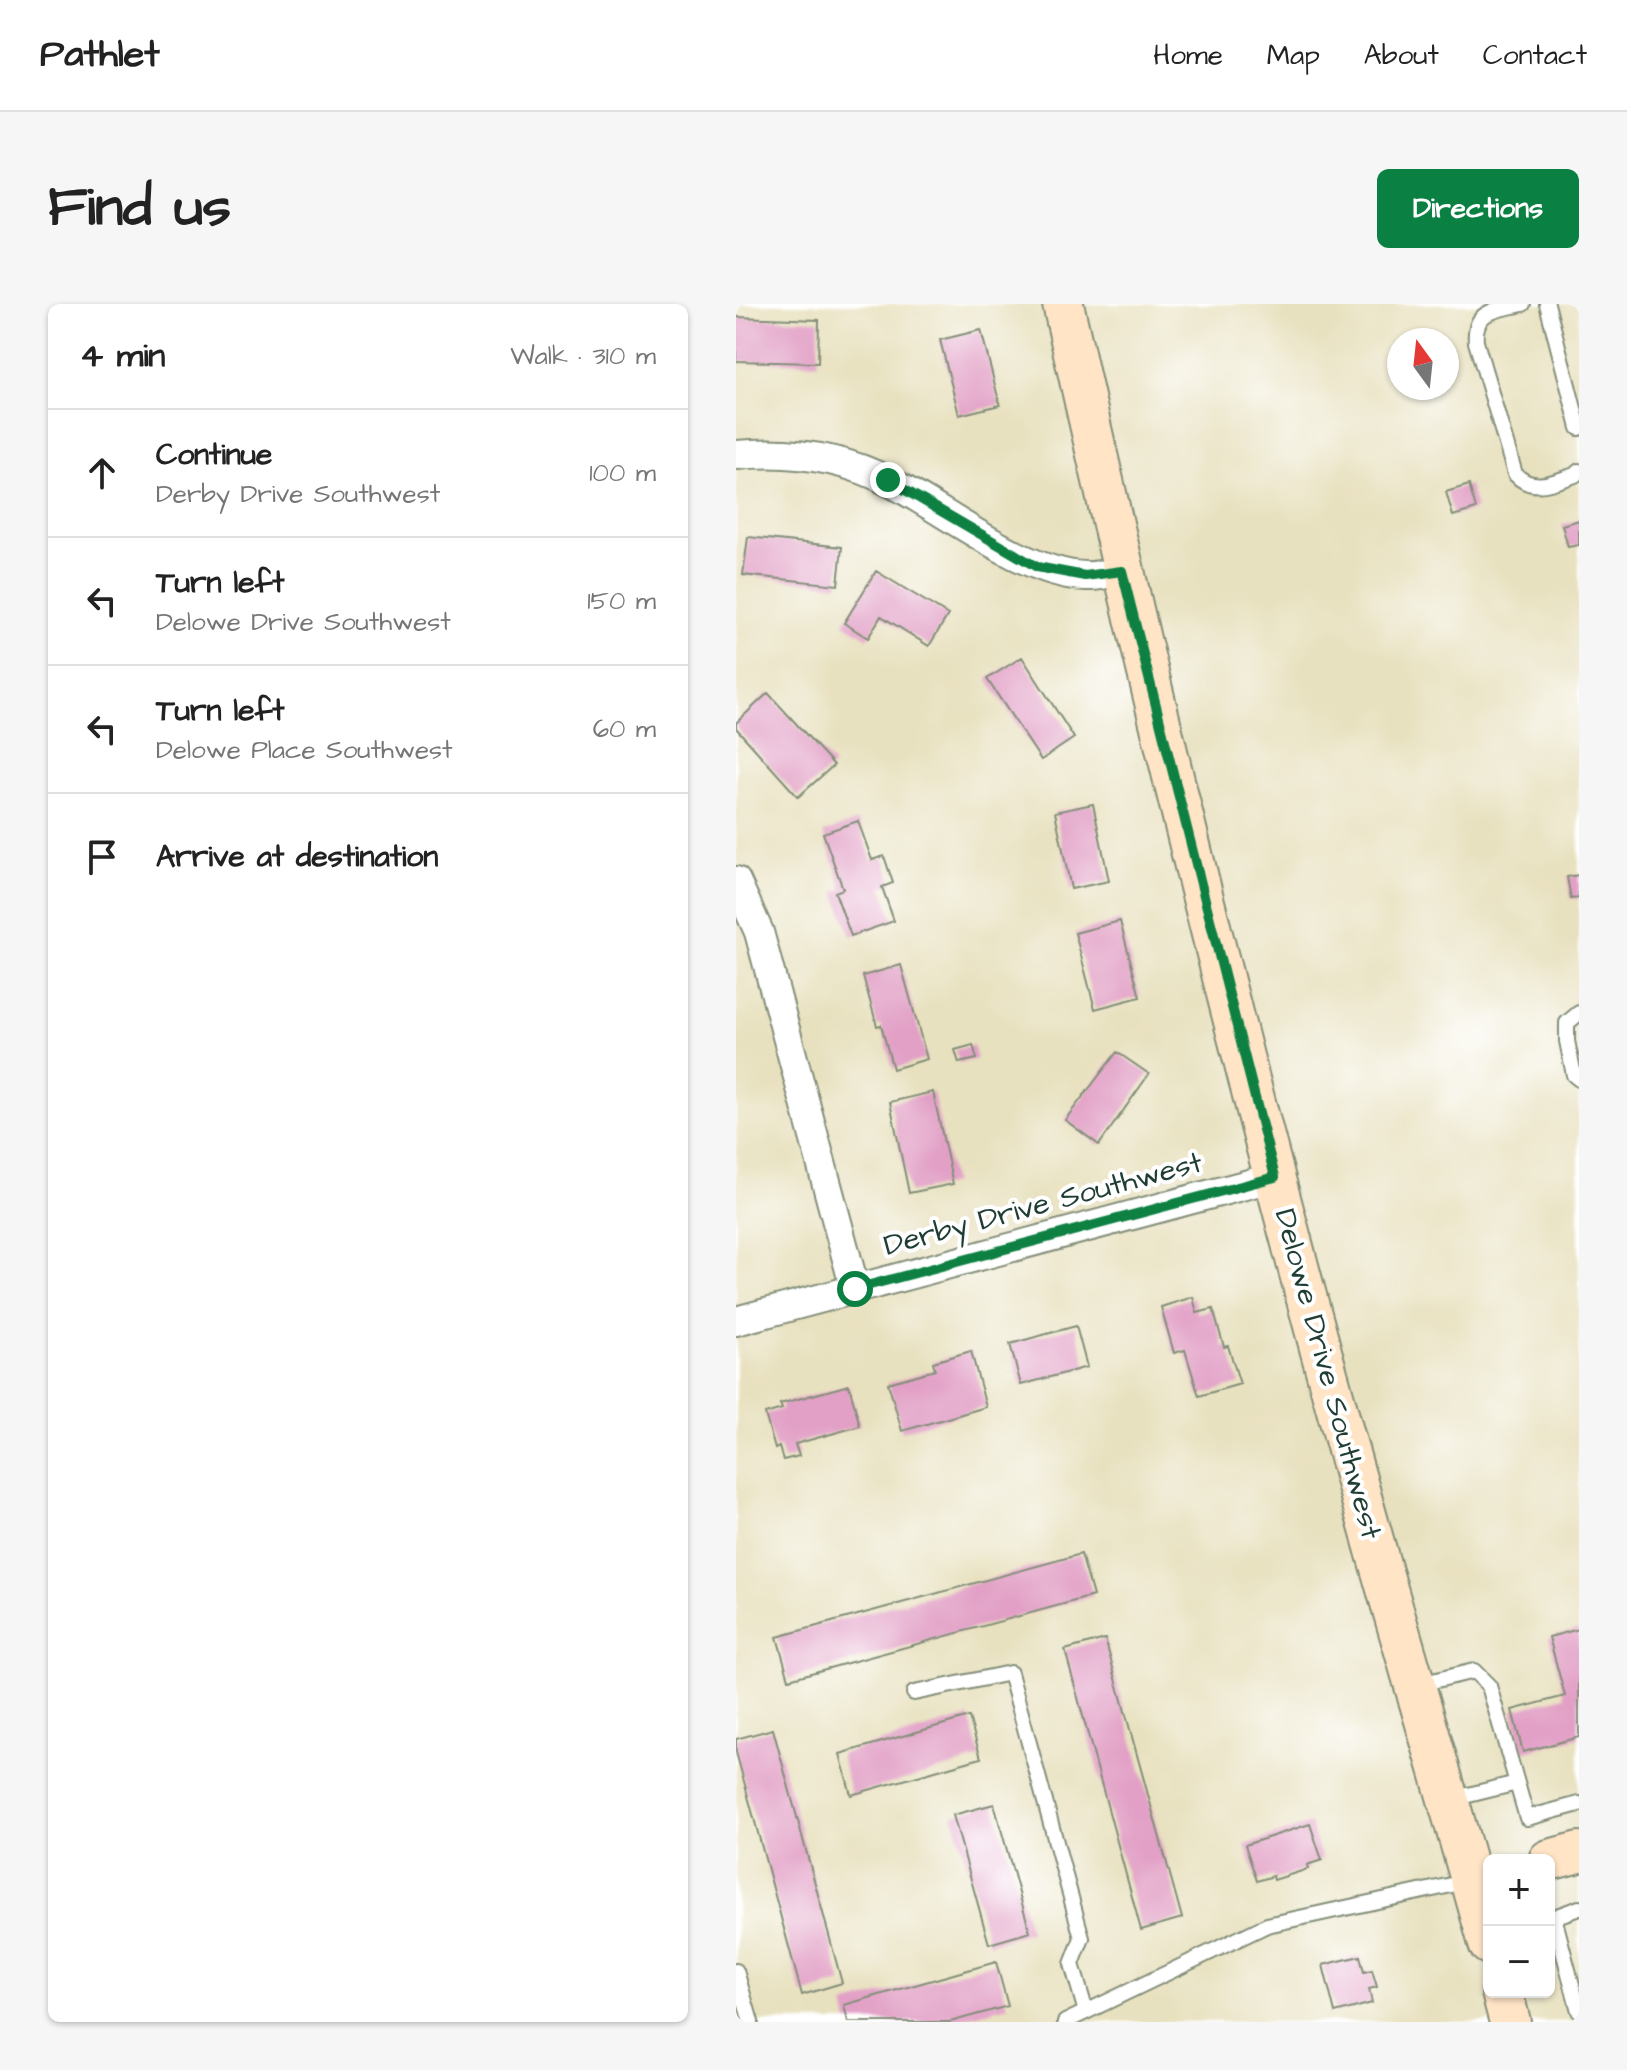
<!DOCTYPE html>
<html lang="en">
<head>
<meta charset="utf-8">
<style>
	body { margin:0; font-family:"Architects Daughter",sans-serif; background:#f6f6f6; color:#222 }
	.controls { position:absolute; right:24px; bottom:24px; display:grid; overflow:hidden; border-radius:12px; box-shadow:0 2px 6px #0004 }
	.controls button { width:72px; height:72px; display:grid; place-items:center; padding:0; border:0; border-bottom:2px solid #e0e0e0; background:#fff; color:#222; font:40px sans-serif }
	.compass { position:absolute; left:651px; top:24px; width:72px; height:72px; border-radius:50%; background:#fff; box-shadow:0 2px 6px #0004; rotate:345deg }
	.stop { position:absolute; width:24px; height:24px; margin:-18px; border:6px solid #0b8043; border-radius:50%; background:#fff }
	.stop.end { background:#0b8043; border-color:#fff; box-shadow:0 2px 8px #0008 }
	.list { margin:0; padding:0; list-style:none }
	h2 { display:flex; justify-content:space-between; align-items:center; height:104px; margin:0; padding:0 32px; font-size:34px }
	h2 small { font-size:26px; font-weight:400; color:#767676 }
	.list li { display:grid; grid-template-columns:52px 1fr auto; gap:24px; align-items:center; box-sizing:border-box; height:128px; padding:0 32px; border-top:2px solid #e0e0e0 }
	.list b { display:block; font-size:30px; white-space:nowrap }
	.list p { margin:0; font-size:26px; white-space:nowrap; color:#767676 }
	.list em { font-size:26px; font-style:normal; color:#767676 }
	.icon { flex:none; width:44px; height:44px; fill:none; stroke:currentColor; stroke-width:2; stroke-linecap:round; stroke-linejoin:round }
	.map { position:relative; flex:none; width:843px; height:1718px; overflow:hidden; border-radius:12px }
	header { display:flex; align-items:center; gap:48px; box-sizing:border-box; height:112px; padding:0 40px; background:#fff; border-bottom:2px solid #e0e0e0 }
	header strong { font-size:38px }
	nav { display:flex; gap:44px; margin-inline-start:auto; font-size:28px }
	.intro { display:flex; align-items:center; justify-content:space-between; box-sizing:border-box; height:192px; padding:0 48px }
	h1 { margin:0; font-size:56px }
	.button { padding:20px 36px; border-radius:12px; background:#0b8043; color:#fff; font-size:28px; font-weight:700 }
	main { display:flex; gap:48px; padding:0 48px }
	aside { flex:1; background:#fff; border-radius:12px; box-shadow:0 2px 6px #0004 }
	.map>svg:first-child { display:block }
	.building { fill:#e2a0c6 }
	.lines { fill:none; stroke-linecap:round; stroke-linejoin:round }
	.lane-casing { stroke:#848f7a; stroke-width:18 }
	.street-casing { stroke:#848f7a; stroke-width:32 }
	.secondary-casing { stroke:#848f7a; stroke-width:44 }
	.lane { stroke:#fff; stroke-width:14 }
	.street { stroke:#fff; stroke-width:28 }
	.secondary { stroke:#ffe4c6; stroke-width:40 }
	.route { stroke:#0b8043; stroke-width:10 }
	.labels { text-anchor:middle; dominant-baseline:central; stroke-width:8; stroke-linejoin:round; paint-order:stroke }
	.street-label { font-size:30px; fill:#1f3d34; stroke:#fff }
</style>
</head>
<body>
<header>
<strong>Pathlet</strong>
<nav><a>Home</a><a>Map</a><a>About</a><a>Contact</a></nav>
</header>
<div class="intro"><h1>Find us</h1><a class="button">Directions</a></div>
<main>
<aside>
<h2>4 min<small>Walk · 310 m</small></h2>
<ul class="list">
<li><svg class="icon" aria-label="ahead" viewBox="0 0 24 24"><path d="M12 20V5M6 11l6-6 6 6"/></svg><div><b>Continue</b><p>Derby Drive Southwest</p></div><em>100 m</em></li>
<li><svg class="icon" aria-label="left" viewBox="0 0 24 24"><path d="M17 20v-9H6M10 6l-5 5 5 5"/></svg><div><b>Turn left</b><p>Delowe Drive Southwest</p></div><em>150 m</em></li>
<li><svg class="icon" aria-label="left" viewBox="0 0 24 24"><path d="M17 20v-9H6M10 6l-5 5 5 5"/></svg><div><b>Turn left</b><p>Delowe Place Southwest</p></div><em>60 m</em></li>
<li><svg class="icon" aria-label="arrive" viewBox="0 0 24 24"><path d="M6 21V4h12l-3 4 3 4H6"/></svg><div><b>Arrive at destination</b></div></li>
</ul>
</aside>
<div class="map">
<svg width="843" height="1718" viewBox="0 0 843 1718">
	<rect width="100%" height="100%" fill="#fff"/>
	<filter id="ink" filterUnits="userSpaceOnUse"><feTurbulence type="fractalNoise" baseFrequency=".0125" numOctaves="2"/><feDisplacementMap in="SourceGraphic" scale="16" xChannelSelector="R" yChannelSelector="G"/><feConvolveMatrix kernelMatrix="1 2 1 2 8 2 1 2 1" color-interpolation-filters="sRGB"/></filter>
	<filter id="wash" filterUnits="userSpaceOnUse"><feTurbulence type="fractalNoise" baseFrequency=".006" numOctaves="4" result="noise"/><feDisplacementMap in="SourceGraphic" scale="32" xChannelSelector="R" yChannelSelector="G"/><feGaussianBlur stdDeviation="1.8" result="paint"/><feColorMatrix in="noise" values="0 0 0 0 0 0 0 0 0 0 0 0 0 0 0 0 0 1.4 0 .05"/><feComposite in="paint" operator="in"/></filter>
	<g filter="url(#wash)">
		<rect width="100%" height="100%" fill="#e8e1bf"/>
		<g id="blocks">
			<!-- building -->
			<path class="building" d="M0,13l83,3 -1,43 -82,-2z
				M245,26l19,75 -41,10 -19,-75z
				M733,181l7,24 -23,7 -7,-24z
				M843,216v25l-11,2 -6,-22z
				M12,233l94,10 -4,38 -95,-10z
				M140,267l72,44 -19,31 -48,-30 -13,22 -24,-15z
				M286,353l52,81 -33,22 -54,-81z
				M32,389l66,72 -36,32 -62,-69v-5z
				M357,500l16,77 -38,8 -16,-77z
				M122,517l14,39 12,-4 9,27 -11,4 12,34 -43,15 -16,-44 8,-3 -20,-56z
				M843,571v23l-8,1 -4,-22z
				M384,617l20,76 -45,12 -20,-76z
				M165,661l26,94 -34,10 -12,-44 -4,1 -14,-50z
				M237,741l4,14 -18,4 -4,-13z
				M381,748l32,22 -50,71 -34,-25z
				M197,788l20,92 -44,9 -19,-91z
				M457,993l4,16 16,-4 11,38 4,-1 12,38 -41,12 -14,-46 -11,3 -13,-46z
				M340,1022l11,41 -66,18 -11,-41z
				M235,1047l15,56 -84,24 -14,-48 47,-13 -2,-8z
				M113,1081l11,41 -65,18 4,12 -16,4 -4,-13 -4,2 -10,-35 17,-5 -2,-5z
				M345,1250l12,42 -304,83 -12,-42z
				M843,1325v108l-56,15 -11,-42 53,-14 -16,-59z
				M369,1335l77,279 -41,12 -76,-280z
				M233,1413l12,41 -130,37 -11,-41z
				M37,1425l69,254 -40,12 -66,-243v-13z
				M258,1500l36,128 -41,12 -36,-129z
				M574,1520l12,36 -15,5 1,4 -34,11 -1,-4 -16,5 -12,-36z
				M624,1652l4,16 8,-2 5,17 -8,2 3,14 -37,10 -12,-48z
				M260,1658l12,44 -58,16h-102l-4,-17z"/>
		</g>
	</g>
	<g filter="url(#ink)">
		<use href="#blocks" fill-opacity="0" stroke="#848f7a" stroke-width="2"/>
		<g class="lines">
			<!-- lane casing -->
			<g class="lane-casing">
				<path id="lane" d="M787,0c-26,6 -50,5 -47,38l39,132c18,19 38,8 60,1l4,-4
					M811,0l32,124
					M843,709l-12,10v18l7,34 5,4
					M680,1381l58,-14 15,15 38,132 52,-14
					M178,1389l96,-20 72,265 -10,26 14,48
					M716,1495l65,-16
					M843,1604l-25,9 25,94
					M0,1667l15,51
					M329,1718l202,-97 203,-44"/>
			</g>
			<!-- street casing -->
			<g class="street-casing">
				<path id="street" d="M0,151c53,-5 105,1 154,27 55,28 135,93 196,94 11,1 24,-3 36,-5
					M0,577l23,51 96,357
					M0,1017l539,-144"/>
			</g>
			<!-- secondary casing -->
			<g class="secondary-casing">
				<path id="secondary" d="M327,0c88,396 186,791 295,1182 42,153 89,305 131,458
					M813,1556l30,-8
					M766,1688l8,30"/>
			</g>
			<!-- lane -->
			<use href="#lane" class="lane"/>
			<!-- street -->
			<use href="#street" class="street"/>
			<!-- secondary -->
			<use href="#secondary" class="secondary"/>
		</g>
	</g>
	<g class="lines" filter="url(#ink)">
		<!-- route -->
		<path class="route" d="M119,985l420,-112 -153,-606 -37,5 -48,-9 -149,-87"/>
	</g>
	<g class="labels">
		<!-- street labels -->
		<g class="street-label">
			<text transform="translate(307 900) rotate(-15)">Derby Drive Southwest</text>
			<text transform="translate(592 1070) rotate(75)">Delowe Drive Southwest</text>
		</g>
	</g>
</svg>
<div class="controls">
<button>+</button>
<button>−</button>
</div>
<svg class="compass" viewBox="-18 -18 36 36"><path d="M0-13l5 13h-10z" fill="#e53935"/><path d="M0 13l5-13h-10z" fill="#767676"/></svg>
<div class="stop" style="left:119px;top:985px"></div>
<div class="stop end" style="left:152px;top:176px"></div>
</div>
</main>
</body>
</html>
